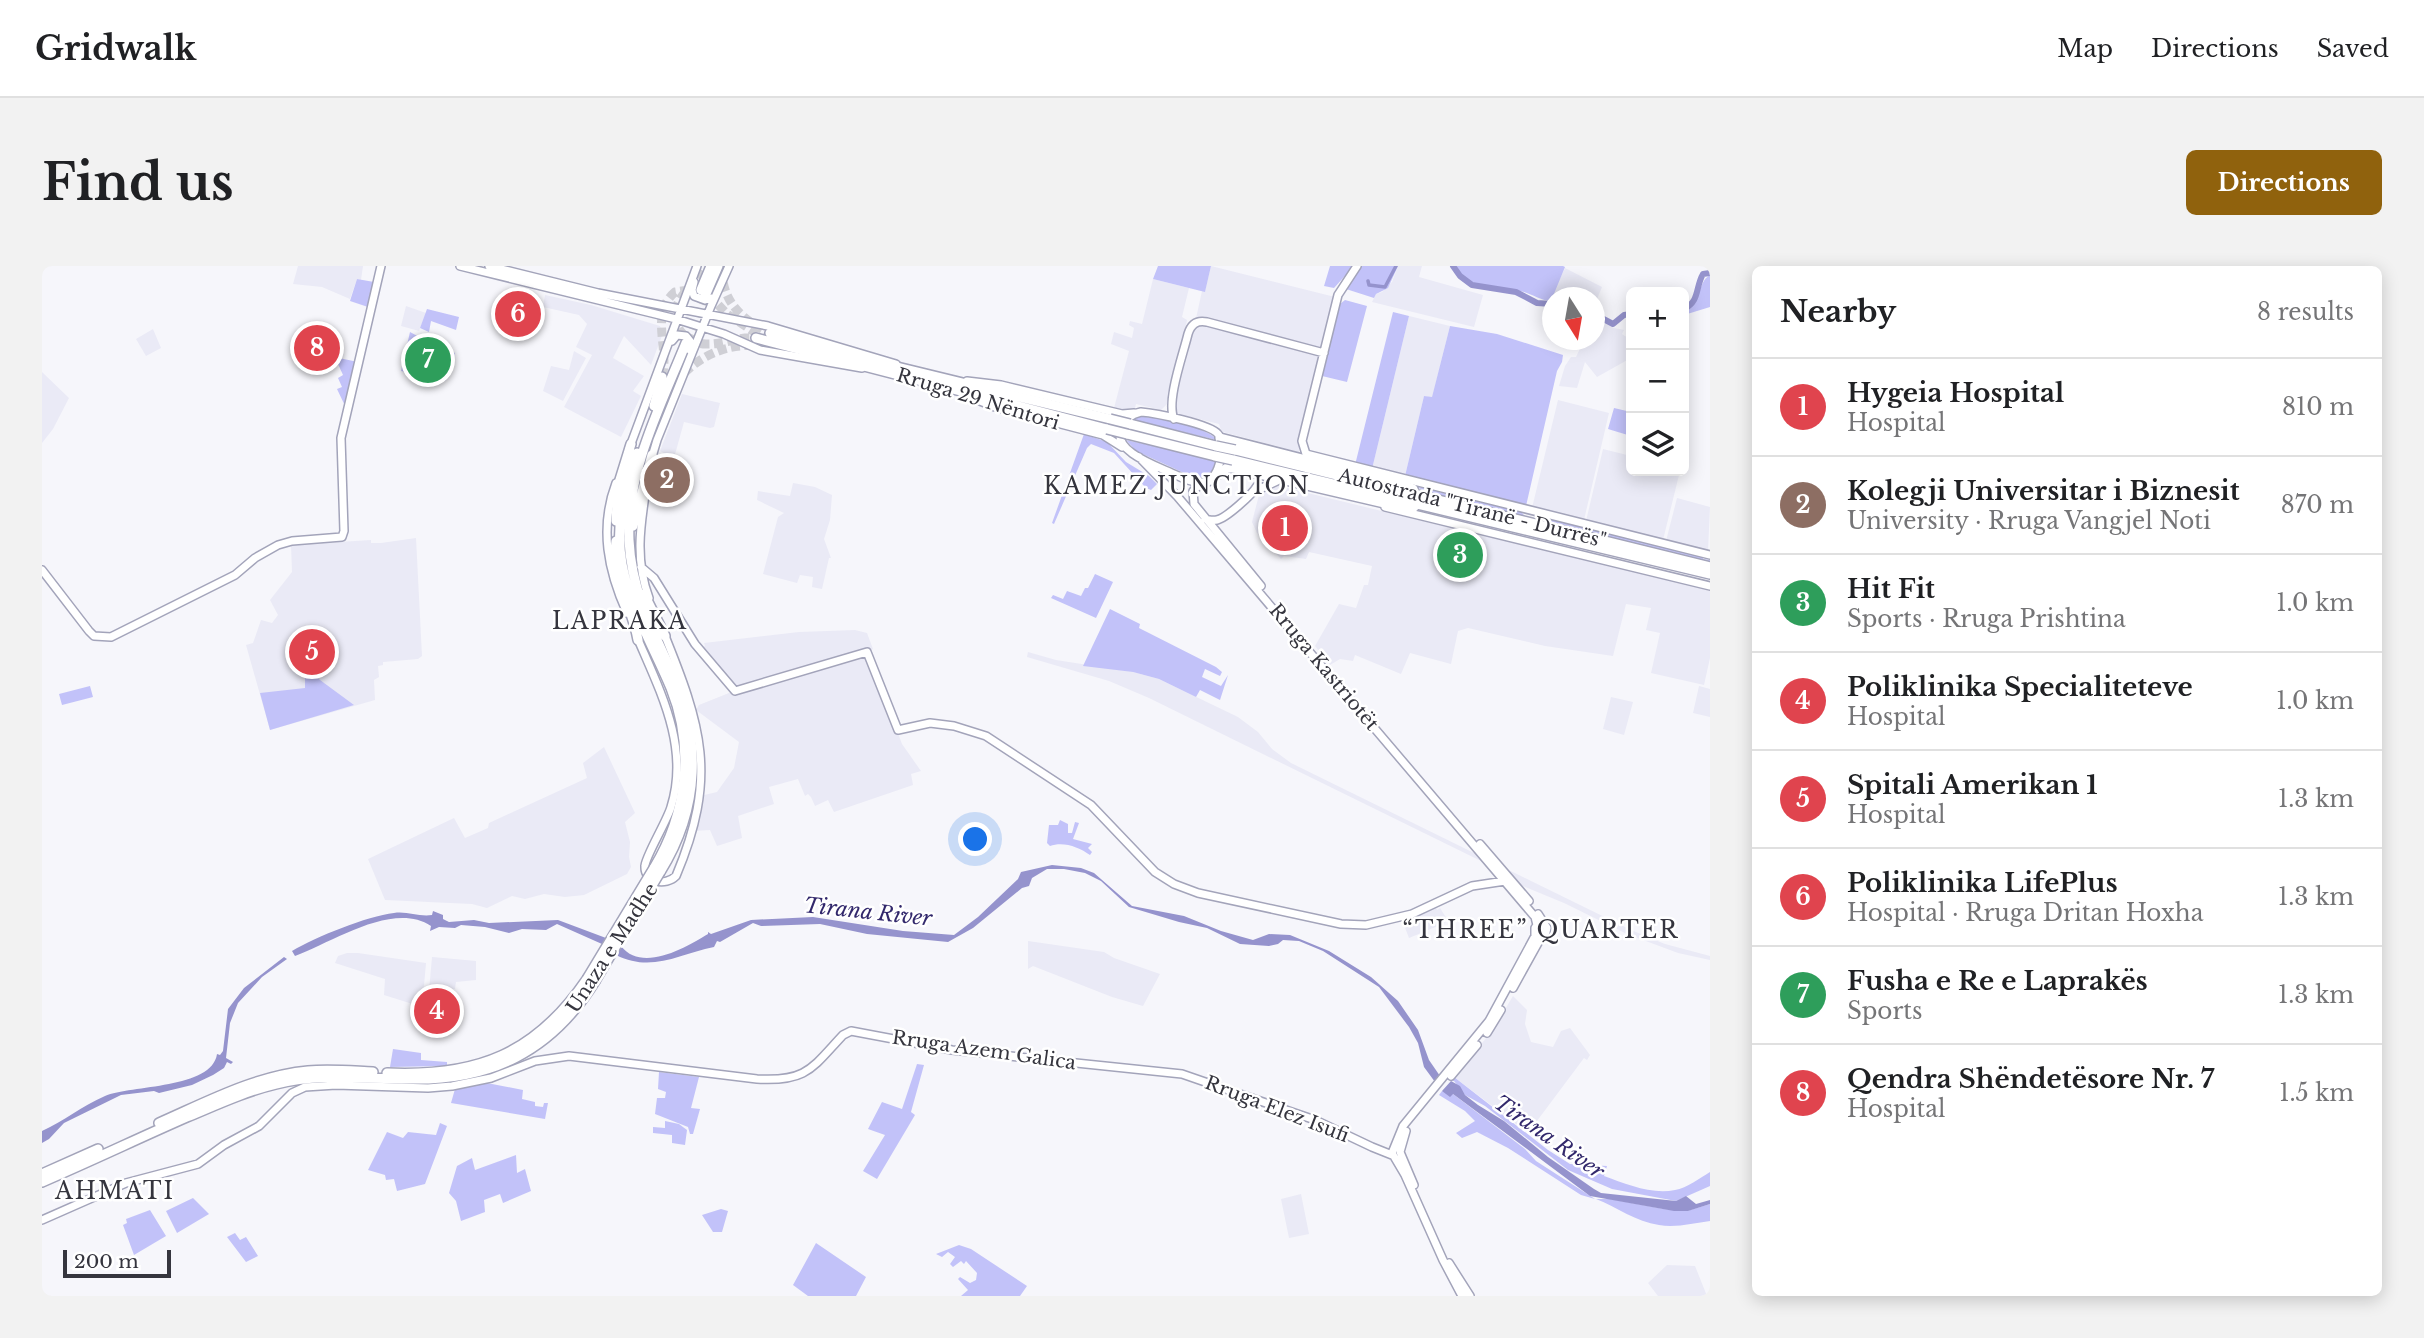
<!DOCTYPE html>
<html lang="en">
<head>
<meta charset="utf-8">
<style>
	body { margin:0; font-family:"Libre Baskerville",serif; background:#f2f2f2; color:#202124 }
	.controls { position:absolute; right:21px; top:21px; display:grid; overflow:hidden; border-radius:10px; box-shadow:0 4px 18px #0003 }
	.controls button { width:63px; height:63px; display:grid; place-items:center; padding:0; border:0; border-bottom:2px solid #e0e0e0; background:#fff; color:#202124; font:35px sans-serif }
	.compass { position:absolute; left:1500px; top:21px; width:63px; height:63px; border-radius:50%; background:#fff; box-shadow:0 4px 18px #0003; rotate:169deg }
	.scale { position:absolute; left:21px; bottom:18px; width:108px; box-sizing:border-box; padding-left:7px; border:4px solid #35353e; border-top:0; font-size:19px; line-height:24px; white-space:nowrap; color:#35353e; -webkit-text-stroke:5px #fff; paint-order:stroke }
	.you { position:absolute; left:934px; top:574px; width:24px; height:24px; margin:-18px; border:5px solid #fff; border-radius:50%; background:#1a73e8; box-shadow:0 0 0 10px #1a73e833 }
	.badge { display:grid; place-items:center; width:46px; height:46px; border-radius:50%; background:#90620d; color:#fff; font-size:23px; font-weight:700 }
	.pin { position:absolute; translate:-50% -50%; border:4px solid #fff; box-shadow:0 2px 7px #0006 }
	.list { margin:0; padding:0; list-style:none }
	h2 { display:flex; justify-content:space-between; align-items:center; height:91px; margin:0; padding:0 28px; font-size:30px }
	h2 small { font-size:23px; font-weight:400; color:#757577 }
	.list li { display:grid; grid-template-columns:46px 1fr auto; gap:21px; align-items:center; box-sizing:border-box; height:98px; padding:0 28px; border-top:2px solid #e0e0e0 }
	.list b { display:block; font-size:26px; white-space:nowrap }
	.list p { margin:0; font-size:23px; white-space:nowrap; color:#757577 }
	.list em { font-size:23px; font-style:normal; color:#757577 }
	.icon { flex:none; width:38px; height:38px; fill:none; stroke:currentColor; stroke-width:2; stroke-linecap:round; stroke-linejoin:round }
	.map { position:relative; flex:none; width:1668px; height:1030px; overflow:hidden; border-radius:10px }
	header { display:flex; align-items:center; gap:42px; box-sizing:border-box; height:98px; padding:0 35px; background:#fff; border-bottom:2px solid #e0e0e0 }
	header strong { font-size:33px }
	nav { display:flex; gap:38px; margin-inline-start:auto; font-size:24px }
	.intro { display:flex; align-items:center; justify-content:space-between; box-sizing:border-box; height:168px; padding:0 42px }
	h1 { margin:0; font-size:49px }
	.button { padding:18px 32px; border-radius:10px; background:#90620d; color:#fff; font-size:24px; font-weight:700 }
	main { display:flex; gap:42px; padding:0 42px }
	aside { flex:1; background:#fff; border-radius:10px; box-shadow:0 4px 18px #0003 }
	.map>svg:first-child { display:block }
	.built { fill:#eaeaf6 }
	.green { fill:#c2c2f9 }
	.water { fill:#9593cd }
	.lines { fill:none; stroke-linecap:round; stroke-linejoin:round }
	.canal { stroke:#9593cd; stroke-width:3.5 }
	.river { stroke:#9593cd; stroke-width:6 }
	.highway-tunnel { stroke:#cfcfd5; stroke-width:9; stroke-dasharray:9 4.5; stroke-linecap:butt }
	.major-casing { stroke:#a3a4ba; stroke-width:10 }
	.highway-casing { stroke:#a3a4ba; stroke-width:12 }
	.major { stroke:#fff; stroke-width:7 }
	.highway { stroke:#fff; stroke-width:9 }
	.highway-bridge-casing { stroke:#a3a4ba; stroke-width:12; stroke-linecap:butt }
	.highway-bridge { stroke:#fff; stroke-width:9 }
	.labels { text-anchor:middle; dominant-baseline:central; stroke-width:5; stroke-linejoin:round; paint-order:stroke }
	.street-label { font-size:19px; fill:#35353e; stroke:#fff }
	.water-label { font-size:21px; font-style:italic; fill:#32286c; stroke:#fff }
	.quarter-label { font-size:23px; letter-spacing:2px; fill:#35353e; stroke:#fff }
</style>
</head>
<body>
<header>
<strong>Gridwalk</strong>
<nav><a>Map</a><a>Directions</a><a>Saved</a></nav>
</header>
<div class="intro"><h1>Find us</h1><a class="button">Directions</a></div>
<main>
<div class="map">
<svg width="1668" height="1030" viewBox="0 0 1668 1030">
	<rect width="100%" height="100%" fill="#f6f6fb"/>
	<!-- built -->
	<path class="built" d="M256,0h65l-2,14 -4,-1 -7,20 -28,-12 -29,-3z
		M1169,0l124,31 -35,143 -1,12 -76,-20 -2,-2 -2,-6 -48,-12 17,-78 7,-11 7,-32h3z
		M1356,0h24l-3,11 64,18 -9,32 -102,-25 4,-8 6,-2 10,-10z
		M1523,2l37,19 -7,17 -1,-6 -43,-1z
		M1111,13l36,9 -7,29 5,3 -5,25 -15,59 -6,6 -25,-6 -1,4 -7,2 -14,-2 15,-57 -18,-7 3,-12 18,6 2,-10 -5,-3 1,-4 12,3z
		M503,29l46,10 69,21 3,7 -12,32 -27,-29 -11,22 31,18 -11,15 8,5 -20,41 -57,-30 28,-52 -16,-8 11,-23 -8,-9 -36,-8z
		M364,40l20,7 -7,18 -18,-5z
		M1367,50l41,10 -18,72 -8,-2 -19,80 -33,-7z
		M1553,52l19,10 10,2 -2,4 9,6v18l-34,19 -12,-15 -8,26 -18,-2 6,-20 6,-9h5l8,-17h10z
		M111,63l8,19 -15,8 -10,-17z
		M532,85l12,7 -23,43 -20,-10 8,-25 18,4z
		M0,106l27,26 -16,31 -11,14z
		M640,128l38,9 -6,24 -4,1 -26,-6 -10,36 -14,-7z
		M1516,134l51,13 -25,107 -52,-12z
		M1561,183l28,7v15h49l-17,69 -77,-19z
		M751,217l22,4 17,8 -2,25 -6,19 7,19h-2l-7,31 -10,-2 1,-10 -13,-2 -3,8 -34,-9 15,-57 6,-4 -27,-13 1,-9 32,5z
		M1233,219l209,51 167,38 59,17v67l-6,27 -53,-12 9,-40 -14,-3 5,-22 -25,-4 -13,52 -68,-10 -77,-18 -10,3 -7,33 -41,-11 -9,21 -46,-19 -2,6 -13,-2 -10,6 -15,-19 24,-42 17,4 8,-23h4l4,-19 -63,-14 -3,7 -22,-3 -3,3 -24,-26 -5,-11 8,-31 9,1 1,-5z
		M1635,232l33,9 -2,44 -42,-10z
		M374,272l6,118 -4,3 -35,3v3l-5,1 1,11 -5,3 1,20 -105,30 -24,-85 7,-2 8,-23 11,3 6,-8 -8,-15 22,-28 -1,-27 80,-5v3h10z
		M813,364l12,3 6,16 -5,2 34,93 19,27 -10,3 2,11 -79,27 -6,-12 -13,6 -4,-9 -3,-3 -3,2 -7,-17 -29,8 5,17 -36,12 4,22 -25,8 -7,-16 -17,1 7,-35 17,-4 17,-24 5,-26 -43,-32 3,-5 35,-14 -34,-42 5,-3 -1,-3 95,-11z
		M986,386l28,8 77,12 26,7 79,38 20,15 14,17 19,14 340,167 34,14 45,12v4l-32,-7 -51,-19 -63,-31 -41,-17 -42,-25 -332,-163 -40,-17 -82,-24z
		M1657,420l11,3v28l-17,-4z
		M1569,431l22,5 -9,33 -21,-6z
		M562,481l31,66 -10,9 5,20 -1,15 2,10 -4,7 -43,21 -19,2 -21,-3 -19,5 -13,-3 -25,12 -15,-4 -87,-4 -17,-41 86,-41 11,20 23,-10 1,-5 98,-45 -4,-15z
		M1394,641l1,3 3,-2 7,11 -2,4 -36,15 -7,-18z
		M986,675l76,11 10,6 46,16 -17,32 -31,-9 -79,-31 -5,3z
		M305,687h11l68,10 -4,44 -38,-12 1,-16 -50,-16 3,-7z
		M390,691l44,4v19l-20,2 -1,7 -26,2z
		M1471,730l14,14 -2,14 6,18 22,5 8,-16 9,-3 20,27 -3,5 -3,-2 -56,75 -74,-56 38,-46z
		M1259,928l8,40 -20,4 -8,-39z
		M1625,999l28,1 12,30h-49l-10,-13z"/>
	<!-- green -->
	<path class="green" d="M1116,0h53l-6,26 -52,-13z
		M1288,0h24l-20,22 -10,-2z
		M1320,0h36l-10,22 -12,6 -2,4 -28,-9v-3z
		M1414,0h107l2,1 -14,34c-12,-1 -20,-8 -31,-10 -21,-5 -55,-1 -64,-25z
		M1668,9v32l-26,8v-5c19,-5 12,-27 26,-35z
		M315,13l17,3 -6,25 -18,-6z
		M1303,34l22,6 -20,76 -25,-6 18,-72z
		M385,43l32,8 -3,13 -25,-9 -2,11 -9,-4z
		M1351,46l16,4 -37,153 -17,-4z
		M1408,60l47,8 66,21 -1,7 -5,9 -31,135 -121,-30 19,-80 8,1z
		M368,66l22,12 23,9 -5,21 -5,7 -44,-10z
		M297,92l19,4 -11,48 -10,-21 5,-2 -4,-9 5,-3 -5,-11z
		M1572,142l17,4v24l-23,-7z
		M1097,151c16,-1 69,10 78,23l-85,-20z
		M1042,168l23,8 19,20 23,14 8,8 -6,6 -5,-2 -32,-35 -23,-9 -4,4 -33,76 -2,-1z
		M1084,174l90,20 -5,13 -14,6 -61,-28z
		M1368,219l111,27 5,5 -84,-20z
		M1491,249l170,41v3l7,1v5l-172,-45z
		M1053,308l18,8 -17,36 -45,-20 2,-3 10,4 4,-8 14,5 4,-8h3z
		M1068,343l30,15 -1,4 77,39 6,5 -2,4 -15,-7 -3,8 19,9 7,-11 -8,25 -20,-10 -4,7 -37,-18 -26,-7 -50,-6z
		M257,394l21,20 34,25 -84,25 -10,-37 45,-5v-13h-5z
		M48,420l3,11 -31,8 -3,-11z
		M1018,554l8,4v9h4l3,-11 4,1 -6,16 19,5 -4,4 4,4 -2,3c-11,-8 -27,-14 -40,-9l-3,-3 2,-18h9z
		M351,783l28,4v7l26,2v4l-57,1z
		M875,798l7,1 -13,47 4,3 -38,64 -14,-8 22,-36 -17,-6 14,-27 20,7z
		M617,806l40,5 -8,31 9,1 -7,25h-3l-2,-7 -33,-13 2,-16h8l1,-6 -8,-3z
		M1412,811l94,73 22,14 37,2 -3,10c22,8 48,19 71,14 12,-2 25,-12 35,-18v14l-34,15 -64,-12 -44,-19 -83,-64 -20,-11 -11,-14h-3z
		M445,817l36,7 -1,9 13,3v4l8,1 1,-4h4l-3,16 -94,-16 4,-14z
		M1400,825l11,3 72,55 11,12 59,38 -14,-4 -73,-47 -31,-16 -15,6 -6,-5 19,-12 -10,-10 -26,-16z
		M623,855l14,3 8,6 -2,15 -13,-2v-8l-19,-2v-6l12,1z
		M398,857l7,3 -22,58 -28,7 -3,-12 -8,1 -1,-5 -17,-5 19,-38 16,6 5,-6 28,3z
		M474,889l1,18 8,-4 6,22 -28,12 -3,-9 -16,6 1,12 -24,9 -5,-20 -7,-8 8,-27 15,-8 3,12z
		M151,932l16,16 -32,19 -11,-22z
		M1554,933h14l54,10 23,2 23,-7v17c-16,2 -34,7 -51,4 -23,-3 -42,-18 -63,-26z
		M679,943l7,2 -6,21h-9l-11,-17z
		M108,944l16,26 -32,19 -11,-30 4,-2 -1,-4z
		M193,967l5,7 6,-3 12,19 -12,6 -19,-25z
		M774,977l50,34 -10,19h-48l-15,-11z
		M917,979l12,4 56,37 -7,10h-59l7,-6 -10,-11 2,-2 10,6 6,-3 1,-7 -11,-12 -2,3 -3,-3 -8,6 -3,-3 5,-7 -7,-5 -6,5 -6,-3z"/>
	<!-- water -->
	<path class="water" d="M1010,599l29,3 13,5 38,33 52,10 37,15 32,9 16,-6 21,1 39,16 42,26 27,24 20,29 11,30 11,16 -5,6 -11,-15 -6,-24 -9,-16 -30,-40 -56,-36 -24,-10 -16,-1 -5,4 -9,2 -29,-2 -33,-16 -28,-6 -50,-15 -28,-26 -16,-8 -21,-4h-17l-15,9 -3,8 -7,2 -49,40 -25,14 -81,-8 -47,-10 -59,2 -8,-3 -33,19 -3,-1 -3,6c-35,7 -62,26 -98,8l5,-9c21,27 64,2 87,-12v-2l3,2 40,-14 62,-3 90,14 51,4 24,-18 40,-38 3,-7z
		M391,645l10,4v4l6,3 25,-2 15,3 69,-3 48,18 -4,6 -45,-20 -11,6 -24,-1 -13,4 -24,-6 -24,-2 -6,3 -16,-1 -9,4 1,-5c-38,-25 -98,16 -136,30l-3,-5c24,-14 75,-35 102,-38 13,-2 25,4 38,2z
		M242,691l3,2 -25,18 -24,26 -8,20 -4,35 7,4 -2,2 -4,-2 -3,6 -11,7 -21,10 -33,8 -5,-2 -33,4 -57,28 -15,16 -7,4v-12c22,-10 40,-25 63,-35 26,-11 107,-7 112,-42l3,1 3,-4 5,-42 16,-21z
		M1409,815l9,5 5,9 13,10 26,16 44,36 46,32 7,4 75,8 10,-5 10,8 14,-4v4l-22,7h-14l-84,-15 -137,-102 -3,3 -8,-6z"/>
	<g class="lines">
		<!-- canal -->
		<path class="canal" d="M1326,15l1,4 16,2 11,-21"/>
		<!-- river -->
		<path class="river" d="M1411,0l7,10 12,9 44,7 21,11 15,1
			M1642,43c16,-8 11,-21 19,-35l7,-1
			M1552,48l19,10 11,-9 7,-1"/>
		<!-- highway-tunnel -->
		<path class="highway-tunnel" d="M680,3c0,33 20,51 48,64
			M661,5c-14,18 -41,38 -21,62 6,7 15,11 24,11 18,1 32,-8 50,-6
			M667,29l18,19 29,19
			M645,76l18,-46
			M620,111c8,-29 -13,-63 13,-85l21,-3
			M633,117c24,-29 54,-41 91,-37"/>
		<!-- major casing -->
		<g class="major-casing">
			<path id="major" d="M418,0l216,53 48,15 36,16 102,18
				M447,0l109,27 170,33 128,38
				M1315,0l-19,29 -36,146 4,13 404,101
				M652,16l-2,8 2,6 11,4 6,-2
				M630,75l5,-6 9,1 4,5v9
				M925,115l34,4 121,29 12,-1
				M923,129l30,12 108,28 19,12
				M1099,146c14,1 69,12 77,22 5,6 4,14 3,21 -4,30 -19,33 -45,20 -16,-8 -65,-23 -55,-47 4,-10 11,-14 20,-16z
				M1132,153c-8,-18 9,-64 14,-85 3,-10 9,-14 19,-12l117,31
				M587,183l68,-183
				M1097,191l38,39 358,421 2,8 -2,3v8l-46,85 -86,105 -11,27 13,22 38,85 19,36
				M609,194l6,-20 54,-134 18,-40
				M574,217c-17,45 -8,88 11,130
				M1160,217l-9,8 1,13 67,82
				M1215,220l5,2 15,-7
				M604,223c-6,38 -11,72 3,109
				M1343,241l325,79
				M1163,253c5,1 7,2 12,1 9,-2 35,-25 40,-34
				M599,301l13,11 41,66 40,47 132,-39 31,78 32,-7 24,3 32,10 105,69 64,67 19,12 24,9 143,31 25,1 46,-11 60,-28 33,-5
				M0,304l47,61 5,5 17,1 124,-62 20,-17 23,-13 14,-4 50,-4 2,-6 -3,-93 40,-172
				M595,371c23,54 53,110 34,170 -4,14 -26,50 -26,59 -1,17 21,20 31,10 42,-100 26,-149 -13,-245
				M1438,578l49,57
				M1471,722l26,-47 7,-9 1,-4 -9,-14
				M1445,767l14,-23
				M1409,810l26,-31
				M1364,865l-6,21 14,33
				M0,954l84,-37 72,-19 26,-19 35,-19 33,-33 13,-6 31,-2 92,3 24,-2 39,-8 44,-17 34,-5 188,23c50,3 55,-11 86,-44l8,-4 101,19 230,24 133,46 57,27 20,8
				M1407,997l21,33"/>
		</g>
		<!-- highway casing -->
		<g class="highway-casing">
			<path id="highway" d="M659,24l10,-24
				M663,30l13,-30
				M728,67l82,23 258,63
				M714,72l351,91
				M612,140l8,-29
				M1088,158l86,22
				M1085,168l88,22
				M1178,172l180,46 13,5
				M1193,184l475,117
				M595,187c-13,36 -22,72 -15,111 8,44 32,83 49,124 24,60 16,126 -17,180
				M1191,194l477,114
				M1166,215l19,-13h7l159,37 21,2
				M574,255l2,-35 13,-42
				M591,260l19,-71
				M574,275c-5,36 16,64 22,99
				M602,328l21,42
				M618,606c40,-64 42,-134 11,-202 -20,-42 -40,-82 -42,-130 -3,-68 32,-135 57,-197
				M345,807c90,4 149,-19 200,-94
				M117,857c48,-21 96,-47 149,-52 21,-2 43,0 65,1
				M0,908l56,-25
				M0,916c49,-21 97,-44 145,-65 29,-12 59,-26 89,-33 44,-11 88,-5 132,-5 82,2 143,-27 187,-98"/>
		</g>
		<!-- major -->
		<use href="#major" class="major"/>
		<!-- highway -->
		<use href="#highway" class="highway"/>
		<!-- highway-bridge casing -->
		<g class="highway-bridge-casing">
			<path id="highway-bridge" d="M1068,153l20,5
				M1065,163l20,5
				M1174,180l19,4
				M1173,190l18,4
				M545,713l67,-111
				M553,715l65,-109"/>
		</g>
		<!-- highway-bridge -->
		<use href="#highway-bridge" class="highway-bridge"/>
	</g>
	<g class="labels">
		<!-- street labels -->
		<g class="street-label">
			<text transform="translate(936 133) rotate(17)">Rruga 29 Nëntori</text>
			<text transform="translate(1430 242) rotate(14)">Autostrada "Tiranë - Durrës"</text>
			<text transform="translate(1282 401) rotate(50)">Rruga Kastriotët</text>
			<text transform="translate(570 682) rotate(-57)">Unaza e Madhe</text>
			<text transform="translate(942 784) rotate(8)">Rruga Azem Galica</text>
			<text transform="translate(1235 843) rotate(21)">Rruga Elez Isufi</text>
		</g>
		<!-- water labels -->
		<g class="water-label">
			<text transform="translate(826 646) rotate(6)">Tirana River</text>
			<text transform="translate(1507 871) rotate(35)">Tirana River</text>
		</g>
		<!-- quarter labels -->
		<g class="quarter-label">
			<text x="1135" y="220">KAMEZ JUNCTION</text>
			<text x="578" y="355">LAPRAKA</text>
			<text x="1499" y="664">“THREE” QUARTER</text>
			<text x="73" y="925">AHMATI</text>
		</g>
	</g>
</svg>
<div class="controls">
<button>+</button>
<button>−</button>
<button><svg class="icon" aria-label="layers" viewBox="0 0 24 24"><path d="M12 4l9 5-9 5-9-5zM3 14l9 5 9-5"/></svg></button>
</div>
<svg class="compass" viewBox="-18 -18 36 36"><path d="M0-13l5 13h-10z" fill="#e53935"/><path d="M0 13l5-13h-10z" fill="#757577"/></svg>
<div class="scale">200 m</div>
<div class="you"></div>
<div class="pin badge" style="left:1243px;top:262px;background:#e0444e">1</div>
<div class="pin badge" style="left:625px;top:214px;background:#8d6e63">2</div>
<div class="pin badge" style="left:1418px;top:289px;background:#2e9e5b">3</div>
<div class="pin badge" style="left:395px;top:745px;background:#e0444e">4</div>
<div class="pin badge" style="left:270px;top:386px;background:#e0444e">5</div>
<div class="pin badge" style="left:476px;top:48px;background:#e0444e">6</div>
<div class="pin badge" style="left:386px;top:94px;background:#2e9e5b">7</div>
<div class="pin badge" style="left:275px;top:82px;background:#e0444e">8</div>
</div>
<aside>
<h2>Nearby<small>8 results</small></h2>
<ul class="list">
<li><span class="badge" style="background:#e0444e">1</span><div><b>Hygeia Hospital</b><p>Hospital</p></div><em>810 m</em></li>
<li><span class="badge" style="background:#8d6e63">2</span><div><b>Kolegji Universitar i Biznesit</b><p>University · Rruga Vangjel Noti</p></div><em>870 m</em></li>
<li><span class="badge" style="background:#2e9e5b">3</span><div><b>Hit Fit</b><p>Sports · Rruga Prishtina</p></div><em>1.0 km</em></li>
<li><span class="badge" style="background:#e0444e">4</span><div><b>Poliklinika Specialiteteve</b><p>Hospital</p></div><em>1.0 km</em></li>
<li><span class="badge" style="background:#e0444e">5</span><div><b>Spitali Amerikan 1</b><p>Hospital</p></div><em>1.3 km</em></li>
<li><span class="badge" style="background:#e0444e">6</span><div><b>Poliklinika LifePlus</b><p>Hospital · Rruga Dritan Hoxha</p></div><em>1.3 km</em></li>
<li><span class="badge" style="background:#2e9e5b">7</span><div><b>Fusha e Re e Laprakës</b><p>Sports</p></div><em>1.3 km</em></li>
<li><span class="badge" style="background:#e0444e">8</span><div><b>Qendra Shëndetësore Nr. 7</b><p>Hospital</p></div><em>1.5 km</em></li>
</ul>
</aside>
</main>
</body>
</html>
